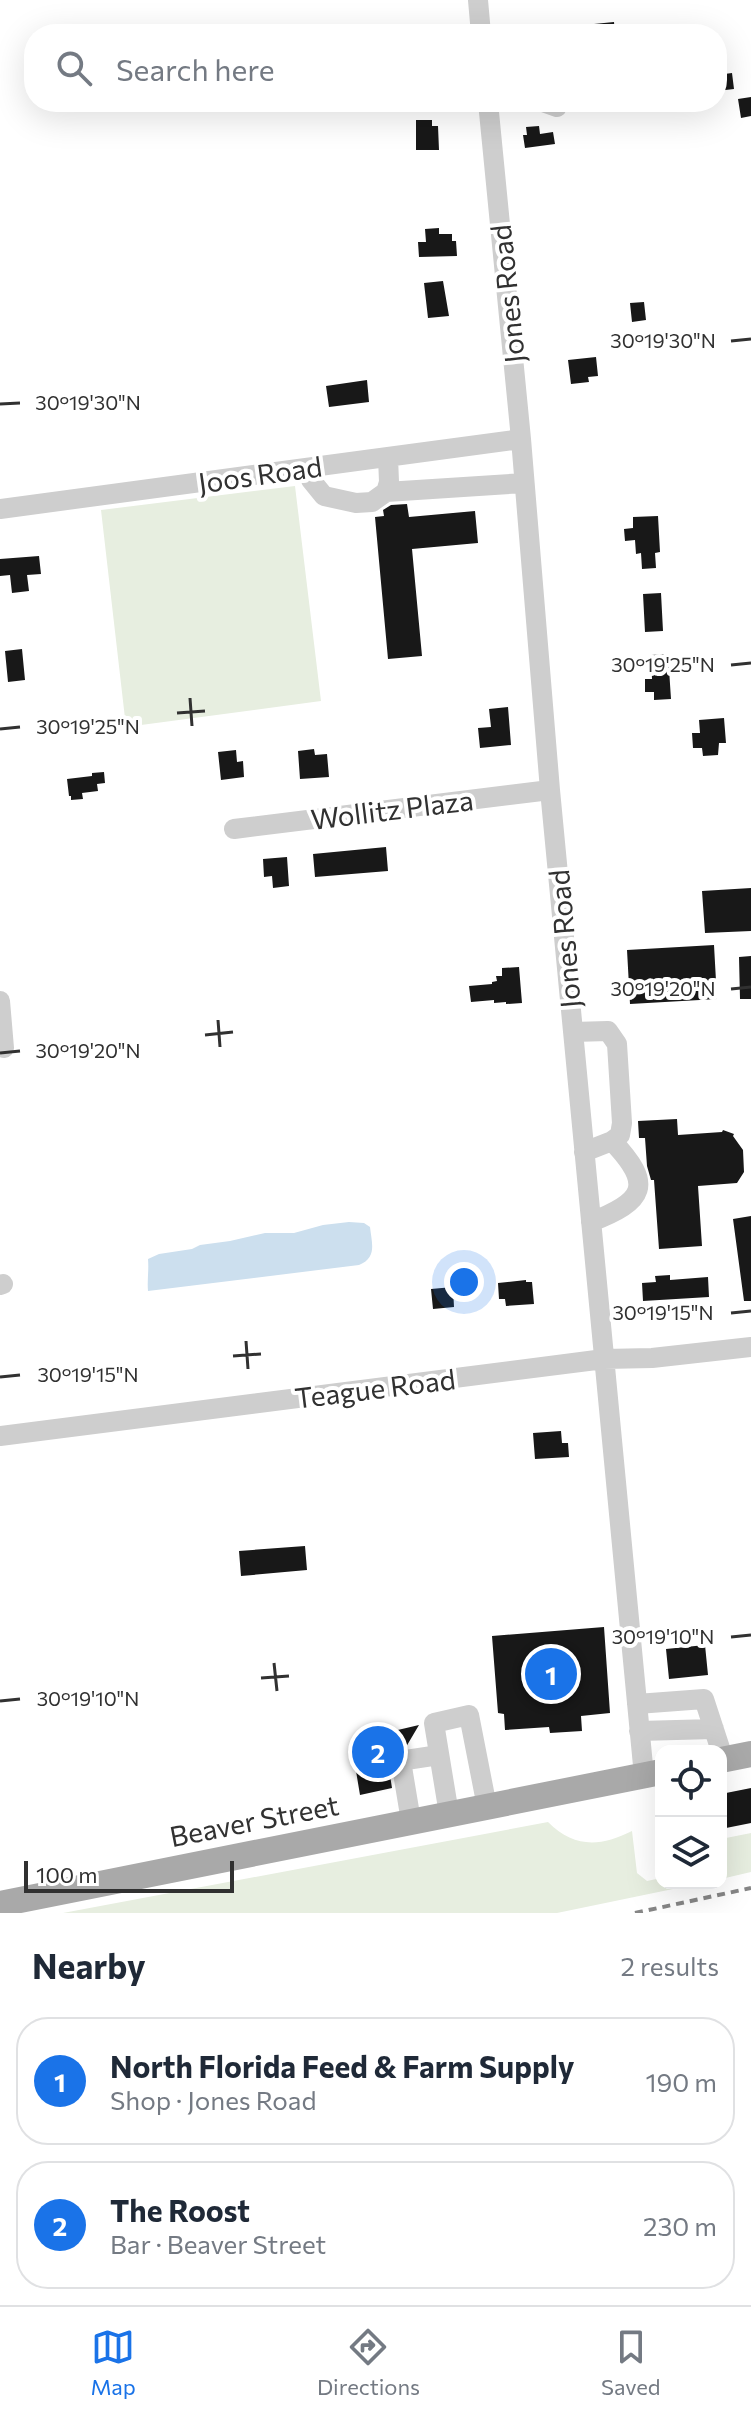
<!DOCTYPE html>
<html lang="en">
<head>
<meta charset="utf-8">
<style>
	body { margin:0; font-family:Commissioner,sans-serif; background:#f2f2f3; color:#1f2937 }
	.controls { position:absolute; right:24px; bottom:24px; display:grid; overflow:hidden; border-radius:16px; box-shadow:0 8px 32px #0002 }
	.controls button { width:72px; height:72px; display:grid; place-items:center; padding:0; border:0; border-bottom:2px solid #e0e1e3; background:#fff; color:#1f2937; font:40px sans-serif }
	.scale { position:absolute; left:24px; bottom:20px; width:210px; box-sizing:border-box; padding-left:8px; border:4px solid #313131; border-top:0; font-size:22px; line-height:28px; white-space:nowrap; color:#313131; -webkit-text-stroke:6px #fff; paint-order:stroke }
	.you { position:absolute; left:464px; top:1282px; width:28px; height:28px; margin:-20px; border:6px solid #fff; border-radius:50%; background:#1a73e8; box-shadow:0 0 0 12px #1a73e833 }
	.badge { display:grid; place-items:center; width:52px; height:52px; border-radius:50%; background:#1a73e8; color:#fff; font-size:26px; font-weight:700 }
	.pin { position:absolute; translate:-50% -50%; border:4px solid #fff; box-shadow:0 2px 8px #0006 }
	.list { margin:0; padding:0; list-style:none }
	h2 { display:flex; justify-content:space-between; align-items:center; height:104px; margin:0; padding:0 32px; font-size:34px }
	h2 small { font-size:26px; font-weight:400; color:#747a83 }
	.list li { display:grid; grid-template-columns:52px 1fr auto; gap:24px; align-items:center; box-sizing:border-box; height:128px; margin:0 16px 16px; padding:0 16px; border:2px solid #e0e1e3; border-radius:32px }
	.list b { display:block; font-size:30px; white-space:nowrap }
	.list p { margin:0; font-size:26px; white-space:nowrap; color:#747a83 }
	.list em { font-size:26px; font-style:normal; color:#747a83 }
	.icon { flex:none; width:44px; height:44px; fill:none; stroke:currentColor; stroke-width:2; stroke-linecap:round; stroke-linejoin:round }
	.map { position:relative; flex:none; width:751px; height:1913px; overflow:hidden }
	.search { position:absolute; background:#fff; box-shadow:0 8px 32px #0002; left:24px; right:24px; top:24px; height:88px; display:flex; align-items:center; gap:20px; box-sizing:border-box; padding:0 28px; border-radius:32px; color:#747a83; font-size:30px }
	.sheet { height:392px; background:#fff }
	nav { display:flex; justify-content:space-around; align-items:center; box-sizing:border-box; height:112px; border-top:2px solid #e0e1e3; background:#fff; font-size:22px; color:#747a83 }
	nav a { display:grid; justify-items:center; gap:4px }
	nav .on { color:#1a73e8 }
	.map>svg:first-child { display:block }
	.green { fill:#e7eee0 }
	.water { fill:#ccdfee }
	.building { fill:#181818 }
	.lines { fill:none; stroke-linecap:round; stroke-linejoin:round }
	.minor { stroke:#cecece; stroke-width:20 }
	.major { stroke:#a9a9a9; stroke-width:26 }
	.rail { stroke:#868686; stroke-width:4; stroke-dasharray:8 6; stroke-linecap:butt }
	.ticks { fill:none; stroke:#313131; stroke-width:3 }
	.labels { text-anchor:middle; dominant-baseline:central; stroke-width:8; stroke-linejoin:round; paint-order:stroke }
	.street-label { font-size:28px; fill:#313131; stroke:#fff }
	.ticks-label { font-size:20px; text-anchor:middle; fill:#313131; stroke:#fff; stroke-width:8; stroke-linejoin:round; paint-order:stroke }
</style>
</head>
<body>
<div class="map">
<svg width="751" height="1913" viewBox="0 0 751 1913">
	<rect width="100%" height="100%" fill="#fff"/>
	<!-- green -->
	<path class="green" d="M295,486l26,215 -195,26 -25,-217z
		M548,1822c26,26 52,25 84,9l5,42 10,8 14,-3v5h41l-145,30h-494z
		M751,1833v39l-30,7v-40z"/>
	<!-- water -->
	<path class="water" d="M349,1222l15,1 6,4c2,17 7,31 -11,38l-211,26c-1,-11 1,-20 0,-32l11,-5 33,-5 8,-4 30,-4 35,-8h29l29,-8z"/>
	<!-- building -->
	<path class="building" d="M614,22l1,12h-41v-8z
		M732,73l2,16 -17,2v-16z
		M751,97v19l-10,2 -3,-19z
		M416,120h16v6h6l1,24h-23z
		M539,126l1,8 13,-2 2,12 -30,4 -2,-13h4l-1,-8z
		M439,228v6h13v7h4l1,15 -38,1 -1,-15h8l-1,-13z
		M443,281l6,35 -21,2 -4,-35z
		M644,302l2,18 -14,2 -2,-19z
		M596,357l2,19 -10,1 1,5 -18,2 -3,-24z
		M367,380l2,22 -40,5 -3,-21z
		M407,504l2,13 66,-6 3,32 -66,6 10,107 -34,3 -13,-142 9,-1 -1,-6 8,-5z
		M658,516l2,36 -5,1 1,15 -14,1 -1,-16 -5,1 -1,-14 -10,1 -1,-12 9,-1v-11z
		M39,556l2,18 -14,1 2,16 -17,2 -2,-18 -10,1v-17z
		M661,593l2,38 -18,1 -2,-38z
		M22,649l3,31 -17,2 -3,-31z
		M668,654l3,45 -17,1v-8h-9v-13h7l-1,-24z
		M508,707l3,38 -31,3 -2,-20 13,-1 -2,-18z
		M724,718l2,25h-7l-1,12 -15,1 -1,-8h-9l-1,-15h8l-1,-13z
		M314,749l1,6 12,-1 2,23 -29,2 -2,-28z
		M236,750l1,12 6,-1 1,16 -23,3 -3,-28z
		M104,772l1,11 -8,1 1,7 -16,2 1,6 -12,1v-4h-2l-2,-17 25,-3v-3z
		M386,847l2,24 -73,6 -2,-23z
		M287,857l2,29 -16,2 -1,-12 -8,1 -1,-18z
		M751,888v43l-46,2 -3,-42z
		M714,945l3,54 -87,5 -3,-54z
		M751,956v43h-11l-1,-42z
		M519,967l3,36 -16,1v-2l-12,1v-3l-23,2 -2,-16 23,-2v-2l5,-1 -1,-5h6v-8z
		M677,1119l1,16 44,-3 1,-2 11,4 -1,2 10,14 1,22 -7,11 -39,3 4,60 -43,3 -5,-69h-3l-4,-14 -2,-28h-6l-1,-17z
		M751,1216v85h-7l-11,-82z
		M670,1275v5l38,-3 1,20 -66,4 -1,-18 14,-1 -1,-6z
		M526,1280v2h6l2,22 -28,2 -1,-7h-6l-1,-16z
		M453,1287l1,20 -21,2 -2,-20z
		M561,1431l1,12h6l1,14 -34,2 -2,-26z
		M305,1546l2,24 -66,6 -2,-25z
		M604,1627l6,86 -29,3 1,15 -32,2 -1,-6 -44,3 -1,-16 -6,-1 -6,-77z
		M705,1645l3,30 -39,4 -3,-30z
		M419,1725l-13,22 -8,3 -7,11 -2,8 3,19 -32,7 -9,-54z
		M751,1788v35l-30,6v-35z"/>
	<g class="lines">
		<!-- minor -->
		<path class="minor" d="M478,0l3,34
			M488,102l33,337 29,351 94,986
			M543,102l14,5
			M309,468l2,12 13,16 32,7 16,-1 14,-10 3,-10 -1,-25
			M386,492l138,-9
			M0,509l521,-70
			M234,829l316,-39
			M0,1001l4,47
			M573,1032l35,-1 9,13 5,79 -2,12 -8,6 -28,11
			M591,1222c54,-21 63,-37 21,-81
			M0,1285l3,-1
			M0,1436l604,-77 48,-1 99,-11
			M637,1704l67,-5 17,52
			M639,1731l75,-2
			M449,1814l-15,-91 35,-8 18,92
			M411,1821l-9,-54 4,-7 33,-5"/>
		<!-- major -->
		<path class="major" d="M721,1760l30,-6
			M0,1904l661,-132"/>
		<!-- rail -->
		<path class="rail" d="M635,1913l116,-25"/>
	</g>
	<!-- ticks -->
	<path class="ticks" d="M731,341l20,-2M0,404l20,-1M731,665l20,-2M190,698l2,28M177,713l28,-2M0,729l20,-2M731,989l20,-2M218,1020l2,27M205,1035l28,-3M0,1053l20,-2M731,1313l20,-2M246,1341l2,28M233,1356l28,-2M0,1377l20,-2M731,1637l20,-2M274,1663l3,28M261,1678l28,-2M0,1701l20,-2"/>
	<g class="labels">
		<!-- street labels -->
		<g class="street-label">
			<text transform="translate(507 294) rotate(-96)">Jones Road</text>
			<text transform="translate(260 474) rotate(-8)">Joos Road</text>
			<text transform="translate(392 809) rotate(-7)">Wollitz Plaza</text>
			<text transform="translate(564 939) rotate(-95)">Jones Road</text>
			<text transform="translate(375 1388) rotate(-7)">Teague Road</text>
			<text transform="translate(254 1820) rotate(-11)">Beaver Street</text>
		</g>
	</g>
	<g class="ticks-label">
		<text x="663" y="348">30°19'30"N</text>
		<text x="88" y="410">30°19'30"N</text>
		<text x="663" y="672">30°19'25"N</text>
		<text x="88" y="734">30°19'25"N</text>
		<text x="663" y="996">30°19'20"N</text>
		<text x="88" y="1058">30°19'20"N</text>
		<text x="663" y="1320">30°19'15"N</text>
		<text x="88" y="1382">30°19'15"N</text>
		<text x="663" y="1644">30°19'10"N</text>
		<text x="88" y="1706">30°19'10"N</text>
	</g>
</svg>
<div class="controls">
<button><svg class="icon" aria-label="locate" viewBox="0 0 24 24"><circle cx="12" cy="12" r="6"/><path d="M12 2v4M12 18v4M2 12h4M18 12h4"/></svg></button>
<button><svg class="icon" aria-label="layers" viewBox="0 0 24 24"><path d="M12 4l9 5-9 5-9-5zM3 14l9 5 9-5"/></svg></button>
</div>
<div class="scale">100 m</div>
<div class="you"></div>
<div class="pin badge" style="left:551px;top:1674px">1</div>
<div class="pin badge" style="left:378px;top:1752px">2</div>
<div class="search"><svg class="icon" aria-label="search" viewBox="0 0 24 24"><circle cx="10" cy="10" r="6"/><path d="M15 15l6 6"/></svg>Search here</div>
</div>
<section class="sheet">
<h2>Nearby<small>2 results</small></h2>
<ul class="list">
<li><span class="badge">1</span><div><b>North Florida Feed &amp; Farm Supply</b><p>Shop · Jones Road</p></div><em>190 m</em></li>
<li><span class="badge">2</span><div><b>The Roost</b><p>Bar · Beaver Street</p></div><em>230 m</em></li>
</ul>
</section>
<nav>
<a class="on"><svg class="icon" aria-label="map" viewBox="0 0 24 24"><path d="M3 6l6-2 6 2 6-2v14l-6 2-6-2-6 2zM9 4v14M15 6v14"/></svg>Map</a>
<a><svg class="icon" aria-label="directions" viewBox="0 0 24 24"><path d="M12 3l9 9-9 9-9-9zM9 14v-3h6M13 9l2 2-2 2"/></svg>Directions</a>
<a><svg class="icon" aria-label="saved" viewBox="0 0 24 24"><path d="M7 4h10v16l-5-4-5 4z"/></svg>Saved</a>
</nav>
</body>
</html>
